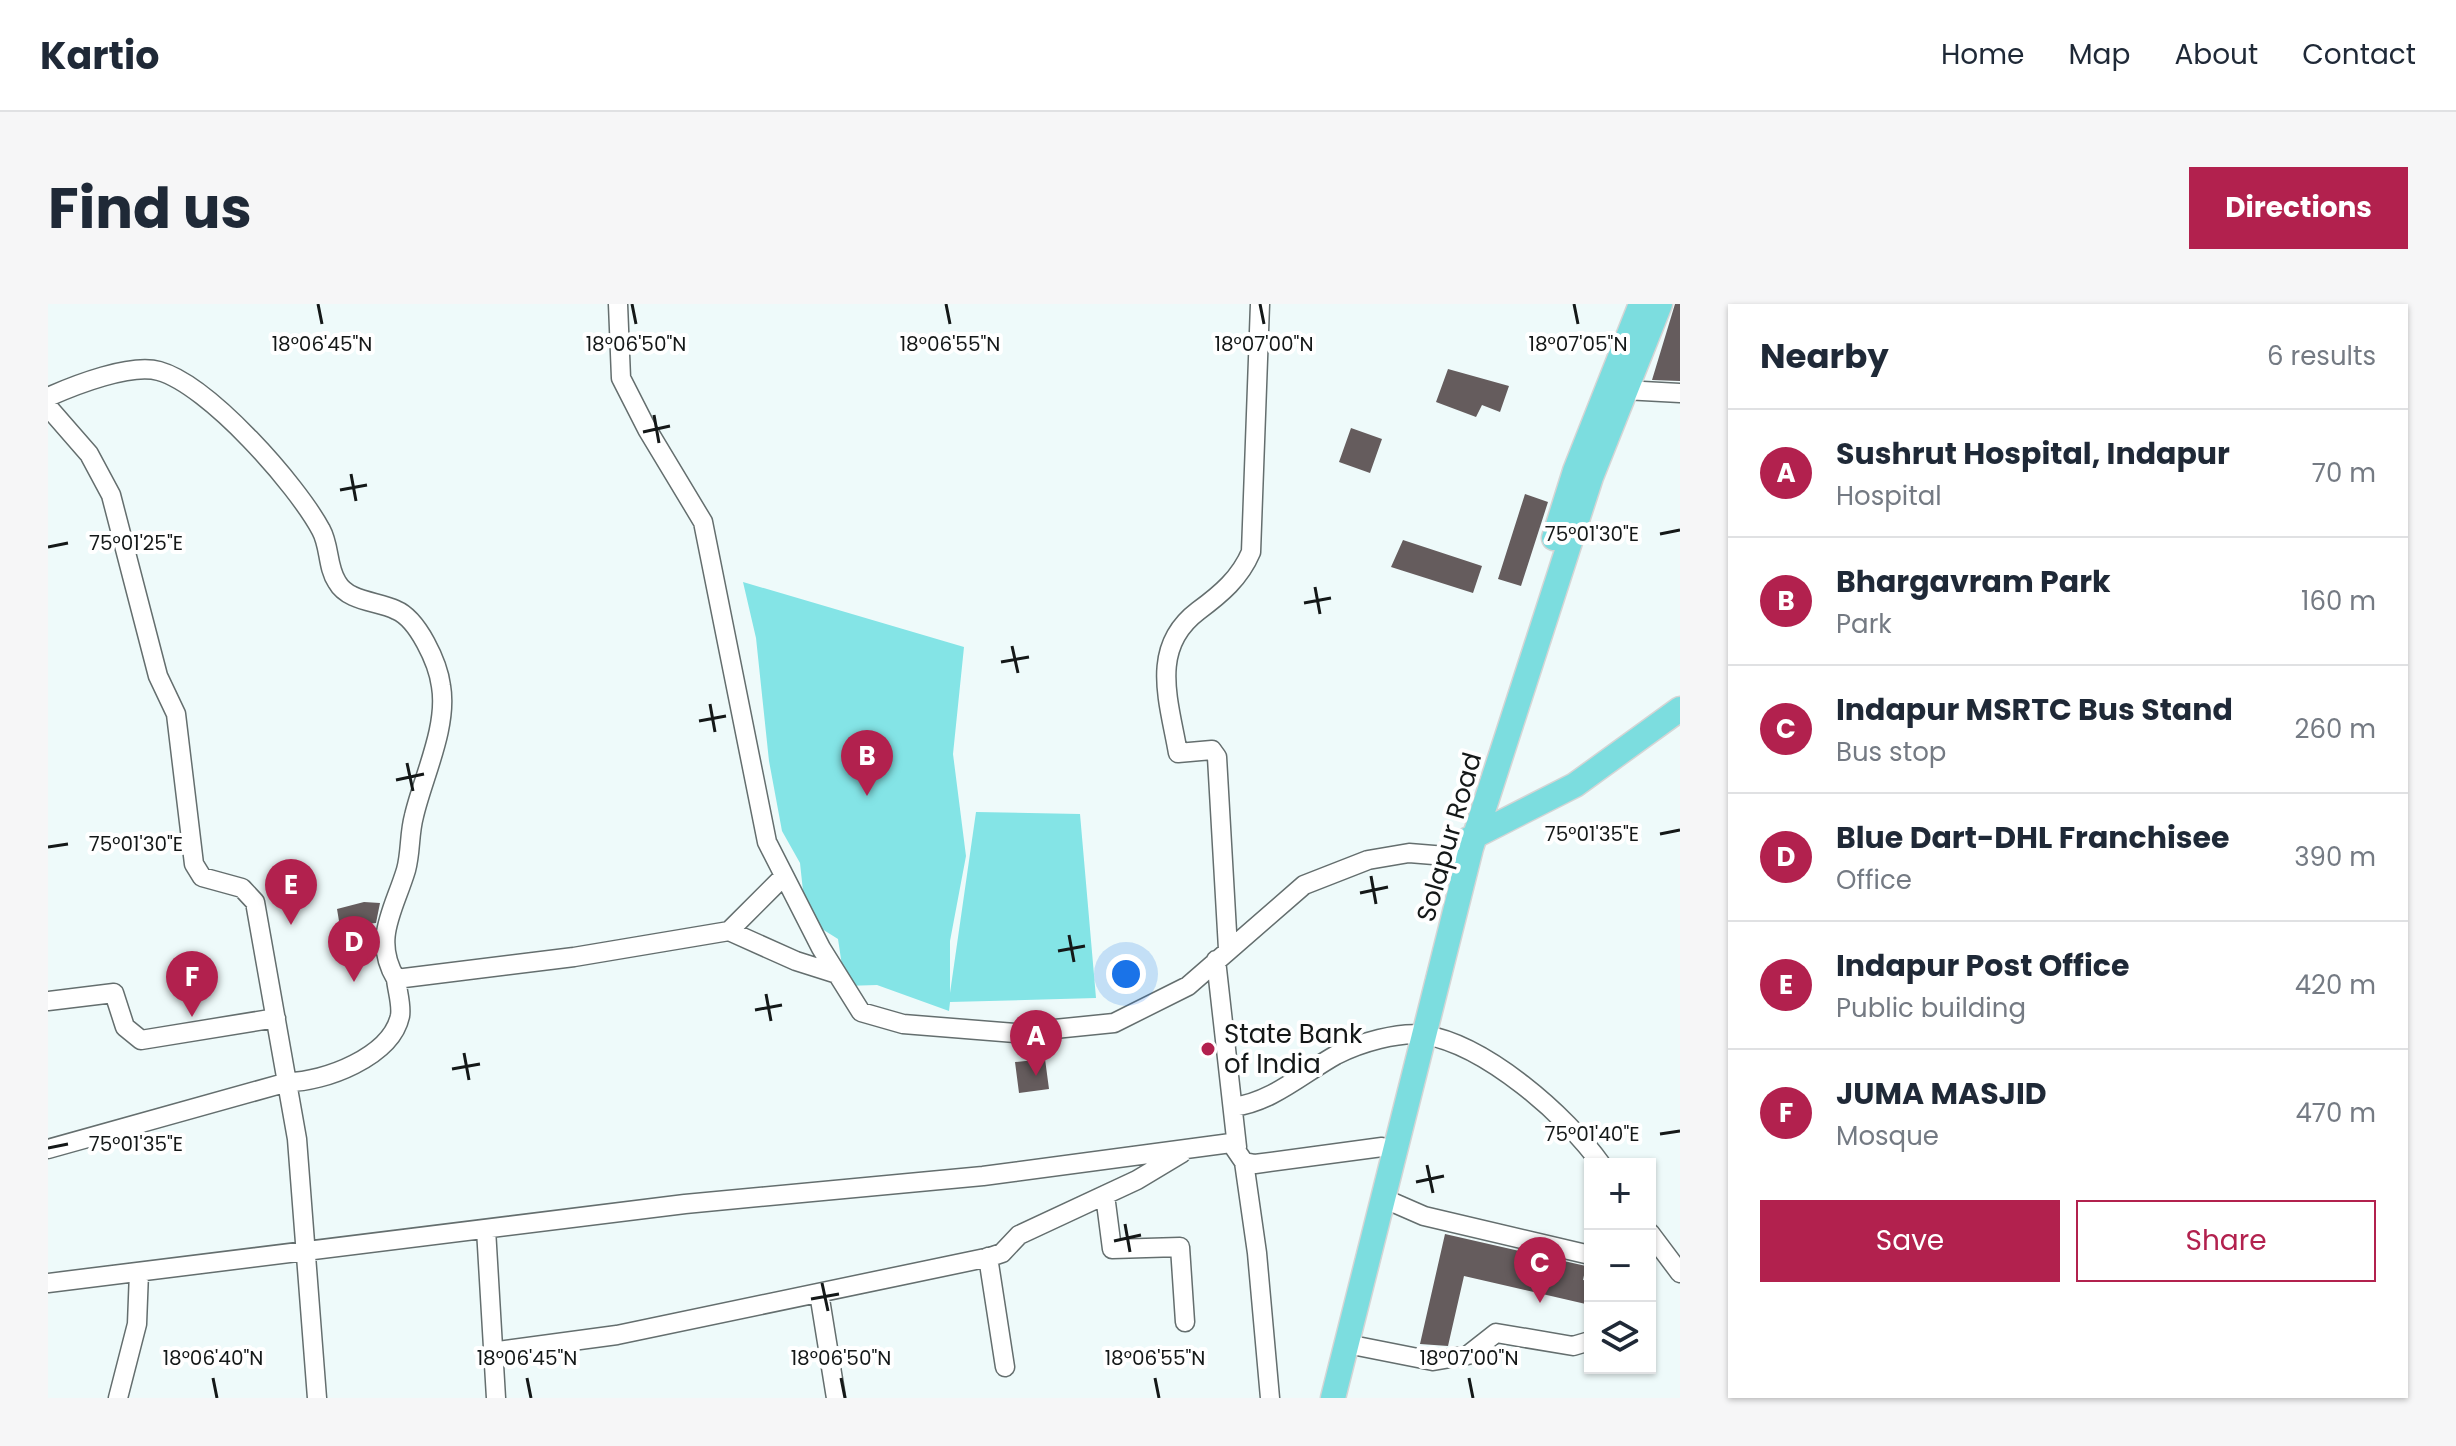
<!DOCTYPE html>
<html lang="en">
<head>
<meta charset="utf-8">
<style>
	body { margin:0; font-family:Poppins,sans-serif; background:#f6f6f7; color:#1f2937 }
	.controls { position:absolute; right:24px; bottom:24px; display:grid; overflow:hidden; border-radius:0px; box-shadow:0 2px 6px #0004 }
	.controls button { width:72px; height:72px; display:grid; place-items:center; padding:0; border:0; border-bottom:2px solid #e0e1e3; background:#fff; color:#1f2937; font:40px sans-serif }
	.you { position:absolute; left:1078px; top:670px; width:28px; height:28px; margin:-20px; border:6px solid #fff; border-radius:50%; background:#1a73e8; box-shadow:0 0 0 12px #1a73e833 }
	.badge { display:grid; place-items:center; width:52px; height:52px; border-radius:50%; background:#b2214e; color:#fff; font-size:26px; font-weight:700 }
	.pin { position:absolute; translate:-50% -66px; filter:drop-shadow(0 2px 4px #0008) }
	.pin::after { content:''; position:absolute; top:42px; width:28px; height:24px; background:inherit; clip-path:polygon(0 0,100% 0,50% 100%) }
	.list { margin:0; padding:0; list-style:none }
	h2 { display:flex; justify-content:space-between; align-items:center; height:104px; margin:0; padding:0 32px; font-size:34px }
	h2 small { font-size:26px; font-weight:400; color:#747a83 }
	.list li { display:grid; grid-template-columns:52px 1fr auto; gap:24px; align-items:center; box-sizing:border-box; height:128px; padding:0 32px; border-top:2px solid #e0e1e3 }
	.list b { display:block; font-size:30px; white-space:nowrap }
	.list p { margin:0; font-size:26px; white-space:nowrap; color:#747a83 }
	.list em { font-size:26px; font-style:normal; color:#747a83 }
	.actions { display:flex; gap:16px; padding:24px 32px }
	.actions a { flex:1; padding:18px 0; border:2px solid #b2214e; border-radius:0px; text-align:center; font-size:28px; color:#b2214e }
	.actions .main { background:#b2214e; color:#fff }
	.icon { flex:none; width:44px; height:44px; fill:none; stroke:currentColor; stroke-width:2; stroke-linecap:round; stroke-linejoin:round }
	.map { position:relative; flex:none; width:1632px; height:1094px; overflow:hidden; border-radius:0px }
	header { display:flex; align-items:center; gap:48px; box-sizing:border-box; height:112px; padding:0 40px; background:#fff; border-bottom:2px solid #e0e1e3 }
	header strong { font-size:38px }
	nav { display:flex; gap:44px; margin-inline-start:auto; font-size:28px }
	.intro { display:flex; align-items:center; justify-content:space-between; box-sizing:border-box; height:192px; padding:0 48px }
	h1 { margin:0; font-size:56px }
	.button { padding:20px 36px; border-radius:0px; background:#b2214e; color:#fff; font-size:28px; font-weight:700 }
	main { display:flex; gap:48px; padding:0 48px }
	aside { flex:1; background:#fff; border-radius:0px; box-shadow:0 2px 6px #0004 }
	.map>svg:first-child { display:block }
	.green { fill:#84e4e6 }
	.building { fill:#655c5d }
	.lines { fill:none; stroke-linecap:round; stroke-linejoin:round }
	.minor-casing { stroke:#646e6e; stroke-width:21 }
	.major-casing { stroke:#d5d5d5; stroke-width:27 }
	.minor { stroke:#fff; stroke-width:18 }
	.major { stroke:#7cdddf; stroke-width:24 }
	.ticks { fill:none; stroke:#141818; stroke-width:3 }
	.poi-dot { fill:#b2214e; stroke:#fff; stroke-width:3 }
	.labels { text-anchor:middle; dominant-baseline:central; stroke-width:8; stroke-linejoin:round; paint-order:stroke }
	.street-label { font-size:26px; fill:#141818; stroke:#fff }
	.poi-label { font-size:26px; fill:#141818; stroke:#fff; text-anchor:start }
	.ticks-label { font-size:20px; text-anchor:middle; fill:#141818; stroke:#fff; stroke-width:8; stroke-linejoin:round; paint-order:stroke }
</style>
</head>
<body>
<header>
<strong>Kartio</strong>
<nav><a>Home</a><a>Map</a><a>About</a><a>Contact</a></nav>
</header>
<div class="intro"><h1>Find us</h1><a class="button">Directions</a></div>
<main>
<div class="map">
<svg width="1632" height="1094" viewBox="0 0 1632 1094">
	<rect width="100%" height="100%" fill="#eefafa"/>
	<!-- green -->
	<path class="green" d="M695,278l221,65 -11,107 13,102 -16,85v52l26,-181 104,2 16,184 -146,4 -1,9 -72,-26 -32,1 -7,-47 -32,-20 -6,-56 -18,-32 -13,-70 -13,-123z"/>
	<!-- building -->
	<path class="building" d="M1627,0h5v77l-28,-1z
		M1400,65l61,17 -9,26 -18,-7 -6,12 -40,-15z
		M1303,124l31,11 -12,34 -31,-11z
		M1477,190l23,8 -27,84 -23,-7z
		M1355,236l79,26 -9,27 -82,-26z
		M316,598l16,1 -4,20 -36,4 -3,-18z
		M997,755l4,30 -30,4 -4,-31z
		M1397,930l141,32 -3,14 7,1v24l-126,-29 -16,70 -28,-2z"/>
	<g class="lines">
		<!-- minor casing -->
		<g class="minor-casing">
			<path id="minor" d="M570,0l3,74 26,51 56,93 64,320 54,106 40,64 42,12 112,9 99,-10 74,-37 116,-101 64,-25 41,-7 37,3 11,-4
				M1576,86l56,3
				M0,93c27,-12 83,-34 111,-26 50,14 138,114 162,159 9,16 6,37 16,52 11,20 41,19 59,28 22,9 42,53 45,76 7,41 -18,91 -27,130 -5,18 -3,36 -8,54 -12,40 -34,69 -10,109
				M0,103l41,47 22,41 47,181 18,38 18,150 8,13 40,11 13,14 42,237 20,259
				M681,627l67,30 41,13
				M1180,645l-11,-192 -5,-7 -34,3c-9,-52 -29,-105 20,-142 23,-17 42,-33 53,-59l9,-248
				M1168,656l21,187
				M0,697l66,-8 11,34 16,13 135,-22
				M1185,803c39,-5 69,-33 103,-52 23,-12 63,-24 89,-20 61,10 141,80 176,129
				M0,845l240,-67c36,0 103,-25 112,-66 2,-11 -3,-26 -4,-37l178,-22 155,-26 55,-55
				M1196,858l13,91 13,145
				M1057,891l7,54 68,-2 5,75
				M1337,895l39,17 166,39
				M438,925l10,169
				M1602,929l30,40
				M940,953l17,110
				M0,979l637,-79 298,-28 248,-33 13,19 11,2 127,-17
				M771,989l17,105
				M1299,1040l86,17 35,-6 28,-22 77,13 17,-5
				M443,1048l126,-17 373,-78 12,-4 17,-18 118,-55 45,-27
				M70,1094l19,-74 2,-52"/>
		</g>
		<!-- major casing -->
		<g class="major-casing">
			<path id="major" d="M1506,234l21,-67 66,-167
				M1419,536l108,-55 105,-76
				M1285,1094l138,-550 120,-371 69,-173"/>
		</g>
		<!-- minor -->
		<use href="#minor" class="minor"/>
		<!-- major -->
		<use href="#major" class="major"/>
	</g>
	<!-- ticks -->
	<path class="ticks" d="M270,0l4,20M584,0l4,20M898,0l4,20M1212,0l4,20M1526,0l4,20M606,111l5,28M595,128l27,-6M303,170l5,27M292,186l27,-5M1612,230l20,-4M0,243l20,-4M1267,283l5,27M1256,299l27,-5M964,342l6,27M953,358l28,-5M662,400l5,28M651,417l27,-5M359,459l6,28M348,476l28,-6M1612,530l20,-4M0,543l20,-3M1323,572l5,28M1312,589l28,-6M1021,631l5,27M1010,647l27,-5M718,690l5,27M707,706l27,-5M416,749l5,27M404,765l28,-5M1612,830l20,-3M0,844l20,-4M1379,861l6,28M1368,878l28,-6M1077,920l5,28M1066,937l27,-6M774,979l6,28M763,995l28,-5M165,1074l4,20M479,1074l4,20M793,1074l4,20M1107,1074l4,20M1421,1074l4,20"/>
	<!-- markers -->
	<circle class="poi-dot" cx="1160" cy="745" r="8"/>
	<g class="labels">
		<!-- street labels -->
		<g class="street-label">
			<text transform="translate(1401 533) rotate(-74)">Solapur Road</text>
		</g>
		<!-- poi labels -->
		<g class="poi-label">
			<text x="1176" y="730">State Bank<tspan x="1176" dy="30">of India</tspan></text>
		</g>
	</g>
	<g class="ticks-label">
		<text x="274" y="47">18°06'45"N</text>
		<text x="588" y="47">18°06'50"N</text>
		<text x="902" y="47">18°06'55"N</text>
		<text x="1216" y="47">18°07'00"N</text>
		<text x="1530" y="47">18°07'05"N</text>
		<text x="1544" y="237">75°01'30"E</text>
		<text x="88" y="246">75°01'25"E</text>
		<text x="1544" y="537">75°01'35"E</text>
		<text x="88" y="547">75°01'30"E</text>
		<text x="1544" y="837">75°01'40"E</text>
		<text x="88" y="847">75°01'35"E</text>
		<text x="165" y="1061">18°06'40"N</text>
		<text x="479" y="1061">18°06'45"N</text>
		<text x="793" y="1061">18°06'50"N</text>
		<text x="1107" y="1061">18°06'55"N</text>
		<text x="1421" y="1061">18°07'00"N</text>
	</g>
</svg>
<div class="controls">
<button>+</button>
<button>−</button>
<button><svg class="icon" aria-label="layers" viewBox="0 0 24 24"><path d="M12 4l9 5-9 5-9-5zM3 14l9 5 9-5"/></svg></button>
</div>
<div class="you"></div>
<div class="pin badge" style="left:988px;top:772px">A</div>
<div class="pin badge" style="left:819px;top:492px">B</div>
<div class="pin badge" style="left:1492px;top:999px">C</div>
<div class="pin badge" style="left:306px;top:678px">D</div>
<div class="pin badge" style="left:243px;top:621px">E</div>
<div class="pin badge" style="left:144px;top:713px">F</div>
</div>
<aside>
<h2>Nearby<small>6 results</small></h2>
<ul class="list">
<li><span class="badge">A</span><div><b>Sushrut Hospital, Indapur</b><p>Hospital</p></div><em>70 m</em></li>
<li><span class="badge">B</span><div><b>Bhargavram Park</b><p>Park</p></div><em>160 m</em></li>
<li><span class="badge">C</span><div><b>Indapur MSRTC Bus Stand</b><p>Bus stop</p></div><em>260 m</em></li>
<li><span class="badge">D</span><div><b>Blue Dart-DHL Franchisee</b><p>Office</p></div><em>390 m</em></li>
<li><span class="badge">E</span><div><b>Indapur Post Office</b><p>Public building</p></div><em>420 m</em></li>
<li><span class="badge">F</span><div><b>JUMA MASJID</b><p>Mosque</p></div><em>470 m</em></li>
</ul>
<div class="actions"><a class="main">Save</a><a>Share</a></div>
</aside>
</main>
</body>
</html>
